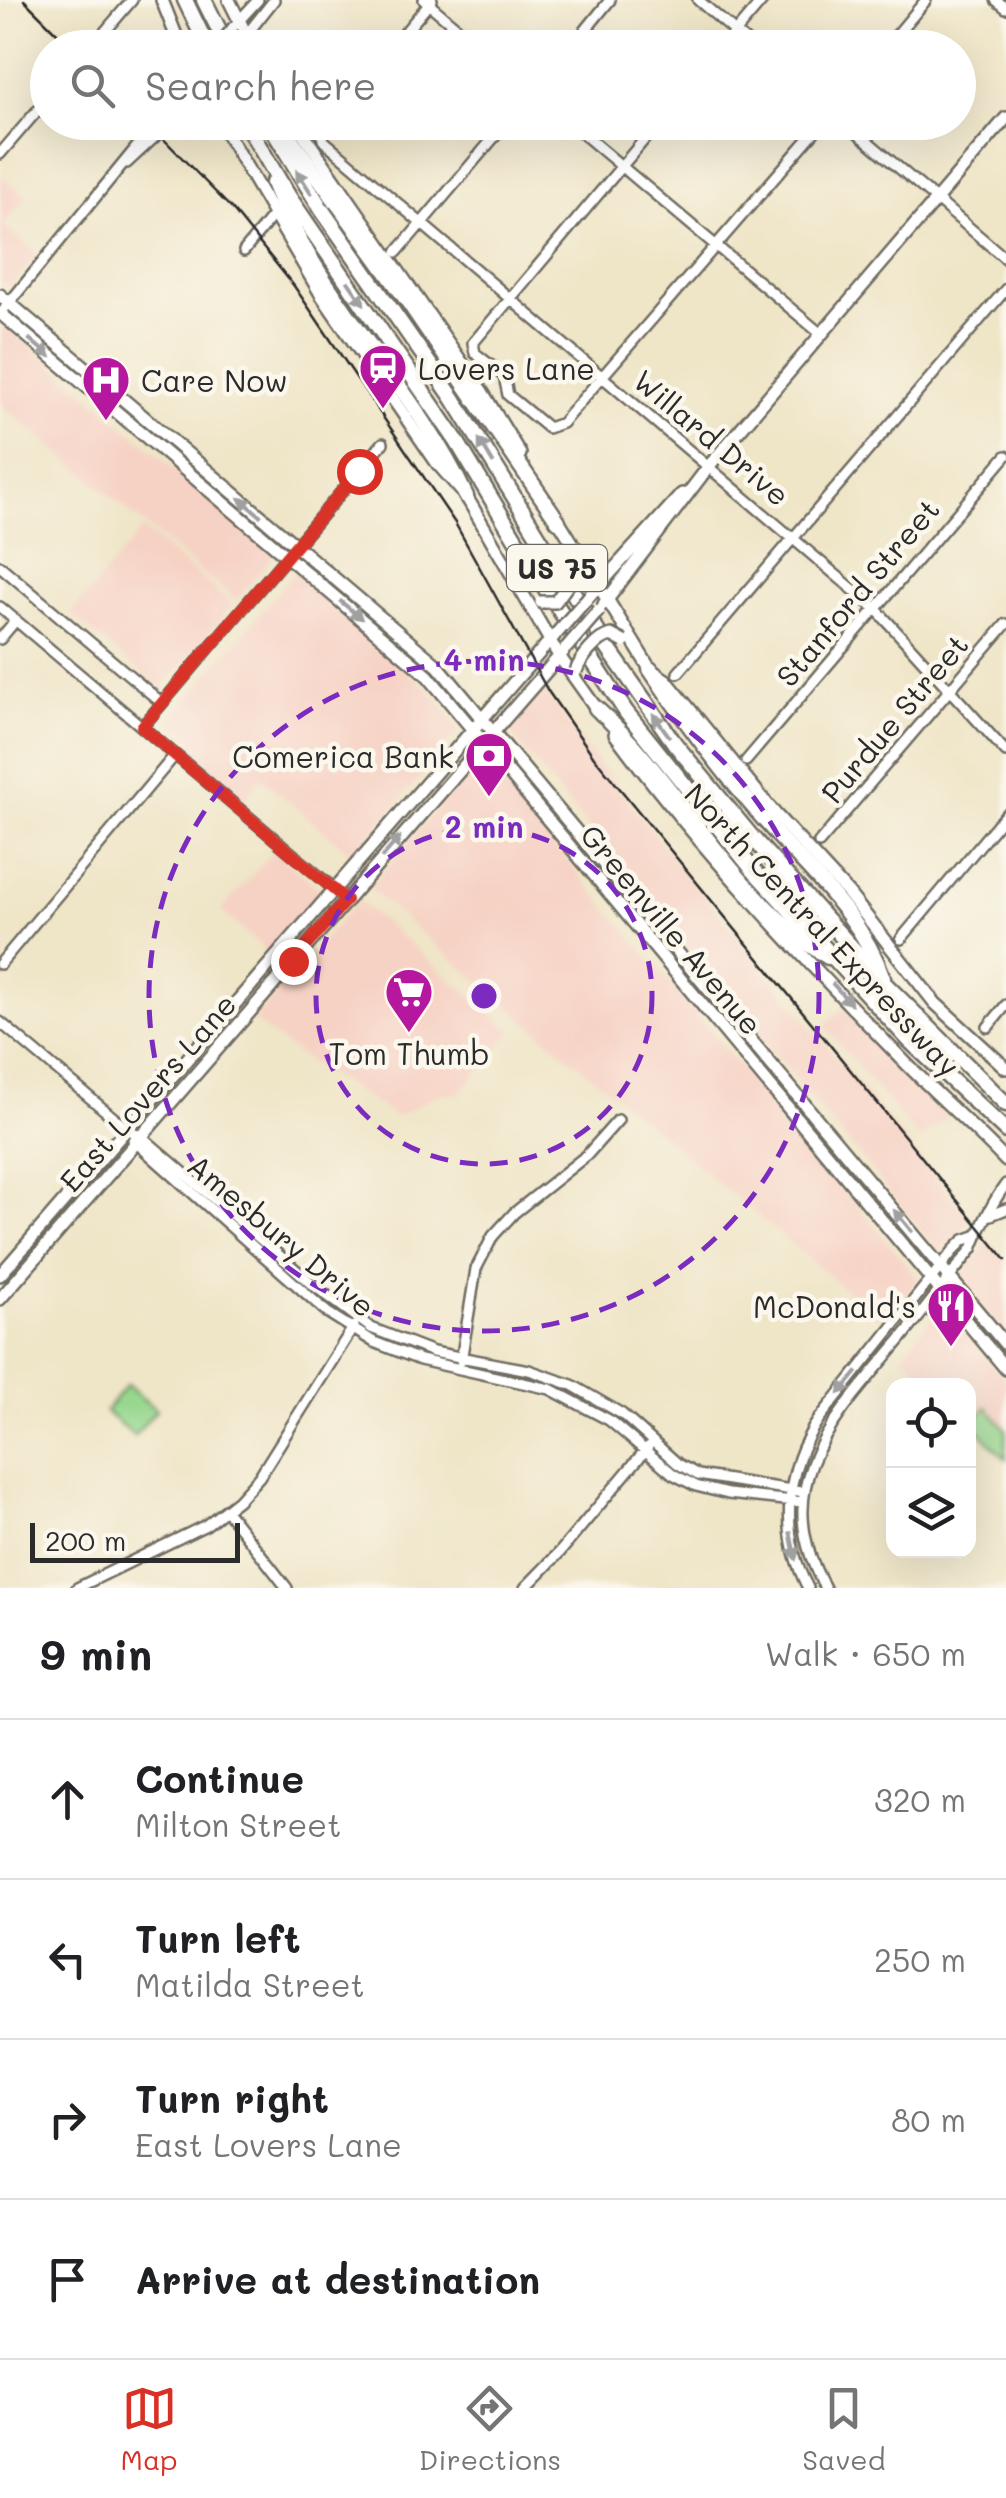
<!DOCTYPE html>
<html lang="en">
<head>
<meta charset="utf-8">
<style>
	body { margin:0; font-family:Mali,sans-serif; background:#f6f6f6; color:#202124 }
	.controls { position:absolute; right:30px; bottom:30px; display:grid; overflow:hidden; border-radius:20px; box-shadow:0 10px 40px #0002 }
	.controls button { width:90px; height:90px; display:grid; place-items:center; padding:0; border:0; border-bottom:2px solid #e0e0e0; background:#fff; color:#202124; font:50px sans-serif }
	.scale { position:absolute; left:30px; bottom:25px; width:210px; box-sizing:border-box; padding-left:10px; border:5px solid #2b2b2b; border-top:0; font-size:28px; line-height:35px; white-space:nowrap; color:#2b2b2b; -webkit-text-stroke:8px #fbf7ec; paint-order:stroke }
	.stop { position:absolute; width:30px; height:30px; margin:-22px; border:8px solid #d93025; border-radius:50%; background:#fff }
	.stop.end { background:#d93025; border-color:#fff; box-shadow:0 2px 10px #0008 }
	.list { margin:0; padding:0; list-style:none }
	h2 { display:flex; justify-content:space-between; align-items:center; height:130px; margin:0; padding:0 40px; font-size:42px }
	h2 small { font-size:32px; font-weight:400; color:#757577 }
	.list li { display:grid; grid-template-columns:65px 1fr auto; gap:30px; align-items:center; box-sizing:border-box; height:160px; padding:0 40px; border-top:2px solid #e0e0e0 }
	.list b { display:block; font-size:38px; white-space:nowrap }
	.list p { margin:0; font-size:32px; white-space:nowrap; color:#757577 }
	.list em { font-size:32px; font-style:normal; color:#757577 }
	.icon { flex:none; width:55px; height:55px; fill:none; stroke:currentColor; stroke-width:2; stroke-linecap:round; stroke-linejoin:round }
	.map { position:relative; flex:none; width:1006px; height:1588px; overflow:hidden }
	.search { position:absolute; background:#fff; box-shadow:0 10px 40px #0002; left:30px; right:30px; top:30px; height:110px; display:flex; align-items:center; gap:25px; box-sizing:border-box; padding:0 35px; border-radius:55px; color:#757577; font-size:38px }
	.sheet { height:770px; background:#fff }
	nav { display:flex; justify-content:space-around; align-items:center; box-sizing:border-box; height:140px; border-top:2px solid #e0e0e0; background:#fff; font-size:28px; color:#757577 }
	nav a { display:grid; justify-items:center; gap:5px }
	nav .on { color:#d93025 }
	.map>svg:first-child { display:block }
	.built { fill:#f6d2c4 }
	.green { fill:#97d78e; stroke:#61815c; stroke-width:2.5 }
	.lines { fill:none; stroke-linecap:round; stroke-linejoin:round }
	.minor-casing { stroke:#706c62; stroke-width:14 }
	.major-casing { stroke:#706c62; stroke-width:16 }
	.highway-casing { stroke:#706c62; stroke-width:19 }
	.minor { stroke:#fff; stroke-width:9 }
	.major { stroke:#fff; stroke-width:11 }
	.highway { stroke:#fff; stroke-width:14 }
	.tram { stroke:#2b2b2b; stroke-width:2.5 }
	.minor-bridge-casing { stroke:#706c62; stroke-width:14; stroke-linecap:butt }
	.major-bridge-casing { stroke:#706c62; stroke-width:16; stroke-linecap:butt }
	.minor-bridge { stroke:#fff; stroke-width:9 }
	.major-bridge { stroke:#fff; stroke-width:11 }
	.oneway { fill:#a0a0a0 }
	.route { stroke:#d93025; stroke-width:12 }
	.ring { fill:none; stroke:#7b2cbf; stroke-width:5; stroke-dasharray:18 12 }
	.labels { text-anchor:middle; dominant-baseline:central; stroke-width:9; stroke-linejoin:round; paint-order:stroke }
	.shield { fill:#fbf7ec; stroke:#696865; stroke-width:2.5 }
	.shield-label { font-size:28px; font-weight:bold; fill:#2b2b2b }
	.poi-label { font-size:30px; fill:#2b2b2b; stroke:#fbf7ec; text-anchor:start }
	.street-label { font-size:30px; fill:#2b2b2b; stroke:#fbf7ec }
	.centre { fill:#7b2cbf; stroke:#fbf7ec; stroke-width:5 }
	.ring-label { font-size:30px; text-anchor:middle; font-weight:bold; fill:#7b2cbf; stroke:#fbf7ec; stroke-width:9; stroke-linejoin:round; paint-order:stroke }
</style>
</head>
<body>
<div class="map">
<svg width="1006" height="1588" viewBox="0 0 1006 1588">
	<rect width="100%" height="100%" fill="#fbf7ec"/>
	<filter id="ink" filterUnits="userSpaceOnUse"><feTurbulence type="fractalNoise" baseFrequency=".01" numOctaves="2"/><feDisplacementMap in="SourceGraphic" scale="20" xChannelSelector="R" yChannelSelector="G"/><feConvolveMatrix kernelMatrix="1 2 1 2 8 2 1 2 1" color-interpolation-filters="sRGB"/></filter>
	<filter id="wash" filterUnits="userSpaceOnUse"><feTurbulence type="fractalNoise" baseFrequency=".0048" numOctaves="4" result="noise"/><feDisplacementMap in="SourceGraphic" scale="40" xChannelSelector="R" yChannelSelector="G"/><feGaussianBlur stdDeviation="2.25" result="paint"/><feColorMatrix in="noise" values="0 0 0 0 0 0 0 0 0 0 0 0 0 0 0 0 0 1.4 0 .05"/><feComposite in="paint" operator="in"/></filter>
	<g filter="url(#wash)">
		<rect width="100%" height="100%" fill="#efe5c7"/>
		<!-- built -->
		<path class="built" d="M0,175l26,22 -23,28 35,30 -28,32 -10,-5z
			M2,327h5l268,227 -39,47 -236,-198z
			M143,529l90,76 -72,84 -90,-75z
			M296,571l142,127 22,31 -107,126 -92,-77 -19,23 -57,-48 8,-12 -24,-20z
			M544,688l24,37 97,123 305,372 -30,34 -431,-522z
			M476,764h10l433,515 -35,43 -516,-434z
			M274,850l45,39 1,6 -51,58 -48,-42z
			M358,900l154,131 -54,64 -14,-2 -12,4 -35,20 -89,-56 -55,-40z
			M844,1008l103,109 -27,22 -97,-114z
			M989,1241l17,21v73l-47,-57z
			M942,1305l64,76v48l-18,-21 -10,10 -9,-8 -1,-24 -29,-1 -37,-30z"/>
		<!-- green -->
		<path class="green" d="M127,1385l29,25 -22,26 -29,-25z
			M987,1407l19,22v30l-37,-39v-10l9,7z"/>
	</g>
	<g filter="url(#ink)">
		<g class="lines">
			<!-- minor casing -->
			<g class="minor-casing">
				<path id="minor" d="M424,0l57,48
					M698,0l56,48
					M996,0l10,8
					M236,24l22,-24
					M91,48l41,-48
					M236,48l38,-48
					M392,48l40,-48
					M571,48l39,-48
					M722,48l41,-48
					M886,48l40,-48
					M328,122l-6,10 1,8 553,469 130,143
					M569,122l252,212
					M659,122l-186,221 2,10 29,23 4,19 40,33 14,-5 261,-301
					M845,122l161,137
					M0,154l48,-56
					M127,163l44,-41
					M244,251l30,-37
					M397,252l110,-130
					M5,308l152,-186
					M0,566l162,137
					M0,607l346,292
					M0,639l16,-19
					M678,673l328,-384
					M142,727l241,-284
					M746,761l260,-305
					M819,843l187,-219
					M901,939l105,-125
					M0,964l175,-209
					M0,1022l127,107 14,7 176,152 54,40 62,24 96,18 43,15 50,29 56,50 20,11 106,17
					M988,1027l18,-22
					M133,1140l195,173 46,29 46,18 130,29 59,31 64,54 23,12 32,8 75,8
					M991,1215l15,-6
					M461,1361l15,-92 17,-33 21,-23 73,-58 31,-35
					M226,1510l61,78
					M77,1588l129,-63 32,-25 21,-23 95,-151
					M525,1588l35,-36 88,-105
					M808,1588c-29,-54 -23,-119 11,-169l134,-168 11,-11 11,-4
					M825,1588c-57,-103 7,-167 71,-243 26,-31 50,-64 76,-96 9,-23 19,-45 34,-65"/>
			</g>
			<!-- major casing -->
			<g class="major-casing">
				<path id="major" d="M162,0l19,48
					M229,0l24,48
					M220,122l102,174 115,167 29,33 93,160 42,59
					M295,122l188,271 37,61
					M0,295l438,371 568,679
					M0,313l428,363 578,693
					M554,513l96,156 16,11 110,135 72,78 87,110 71,65
					M594,591l88,-97
					M604,604l105,-138 297,-348
					M615,734c85,115 182,217 282,320 35,37 74,70 109,107
					M0,1275l554,-639
					M0,1299l563,-647"/>
			</g>
			<!-- highway casing -->
			<g class="highway-casing">
				<path id="highway" d="M185,0l23,48
					M204,0l24,48
					M245,122l44,75 167,243 86,143 84,129 128,159 156,170 96,90
					M268,122l54,88 131,188 152,246 70,100 81,98 129,142 121,120
					M279,122l132,184 147,215
					M273,183c45,116 141,202 193,313
					M650,669c36,54 75,106 118,155 43,50 93,90 115,154
					M596,708c84,75 134,189 232,249"/>
			</g>
			<!-- minor -->
			<use href="#minor" class="minor"/>
			<!-- major -->
			<use href="#major" class="major"/>
			<!-- highway -->
			<use href="#highway" class="highway"/>
			<!-- tram -->
			<path class="tram" d="M24,0l48,48
				M147,122l85,87 62,77 161,237 93,168 46,66 412,503"/>
			<!-- minor-bridge casing -->
			<g class="minor-bridge-casing">
				<path id="minor-bridge" d="M216,48l18,-22"/>
			</g>
			<!-- major-bridge casing -->
			<g class="major-bridge-casing">
				<path id="major-bridge" d="M541,602h14l23,-31
					M557,633l34,-39
					M566,648l33,-38
					M576,671c5,-13 21,-33 35,-36l13,7"/>
			</g>
			<!-- minor-bridge -->
			<use href="#minor-bridge" class="minor-bridge"/>
			<!-- major-bridge -->
			<use href="#major-bridge" class="major-bridge"/>
		</g>
		<!-- one-way arrows -->
		<defs><path id="oneway-solid" d="M-6-.8H1V-3.2L6.5 0L1 3.2V.8H-6Z" transform="scale(2.5)"/></defs>
		<g class="oneway">
			<use href="#oneway-solid" transform="translate(304 182) rotate(-123)"/>
			<use href="#oneway-solid" transform="translate(356 293) rotate(55)"/>
			<use href="#oneway-solid" transform="translate(40 348) rotate(40)"/>
			<use href="#oneway-solid" transform="translate(486 451) rotate(-121)"/>
			<use href="#oneway-solid" transform="translate(250 507) rotate(-140)"/>
			<use href="#oneway-solid" transform="translate(351 610) rotate(40)"/>
			<use href="#oneway-solid" transform="translate(661 725) rotate(-126)"/>
			<use href="#oneway-solid" transform="translate(391 847) rotate(-49)"/>
			<use href="#oneway-solid" transform="translate(842 994) rotate(48)"/>
			<use href="#oneway-solid" transform="translate(903 1221) rotate(-130)"/>
			<use href="#oneway-solid" transform="translate(848 1383) rotate(130)"/>
			<use href="#oneway-solid" transform="translate(793 1546) rotate(79)"/>
		</g>
	</g>
	<g class="lines" filter="url(#ink)">
		<!-- route -->
		<path class="route" d="M293,961l53,-61 -204,-173 217,-256"/>
	</g>
	<!-- distance rings -->
	<g class="ring">
		<circle cx="484" cy="996" r="168"/>
		<circle cx="484" cy="996" r="335"/>
	</g>
	<!-- icons -->
	<defs>
		<g id="station-pin" transform="scale(2.5)"><path d="M0 17L-7.5 6A9.5 9.5 0 1 1 7.5 6Z" fill="#b5179e" stroke="#fbf7ec"/><path d="M-3-6H3Q5-6 5-4V2Q5 4 3 4L4.5 6H3L1.5 4h-3L-3 6H-4.5L-3 4Q-5 4-5 2V-4Q-5-6-3-6ZM-3.5-4v3h7v-3ZM-3.5 1v1.5H-2V1ZM2 1v1.5H3.5V1Z" fill="#fff"/></g>
		<g id="hospital-pin" transform="scale(2.5)"><path d="M0 17L-7.5 6A9.5 9.5 0 1 1 7.5 6Z" fill="#b5179e" stroke="#fbf7ec"/><path d="M-5-5h3v3.5h4V-5h3V5h-3V1.5h-4V5h-3Z" fill="#fff"/></g>
		<g id="bank-pin" transform="scale(2.5)"><path d="M0 17L-7.5 6A9.5 9.5 0 1 1 7.5 6Z" fill="#b5179e" stroke="#fbf7ec"/><path d="M-6-4H6V4H-6ZM0-2.3a2.3 2.3 0 1 0 0 4.6a2.3 2.3 0 1 0 0-4.6Z" fill="#fff"/></g>
		<g id="supermarket-pin" transform="scale(2.5)"><path d="M0 17L-7.5 6A9.5 9.5 0 1 1 7.5 6Z" fill="#b5179e" stroke="#fbf7ec"/><path d="M-6-5.5h2.5l.6 2H6L4.5 2H-2.5L-4.4-4H-6ZM-1.5 3.2a1.3 1.3 0 1 0 .1 0ZM3 3.2a1.3 1.3 0 1 0 .1 0Z" fill="#fff"/></g>
		<g id="restaurant-pin" transform="scale(2.5)"><path d="M0 17L-7.5 6A9.5 9.5 0 1 1 7.5 6Z" fill="#b5179e" stroke="#fbf7ec"/><path d="M-5-6h1v4h1v-4h1v4h1v-4h1v5L-1.5 .5V6h-2V.5L-5-1ZM5-6V6H3V1.5H1.5Q1.5-4 5-6Z" fill="#fff"/></g>
	</defs>
	<g fill-rule="evenodd">
		<use href="#station-pin" x="383" y="368"/>
		<use href="#hospital-pin" x="106" y="380"/>
		<use href="#bank-pin" x="489" y="756"/>
		<use href="#supermarket-pin" x="409" y="992"/>
		<use href="#restaurant-pin" x="951" y="1306"/>
	</g>
	<g class="labels">
		<!-- shield labels -->
		<rect class="shield" x="507" y="545" width="100" height="46" rx="8"/>
		<g class="shield-label">
			<text x="557" y="568">US 75</text>
		</g>
		<!-- poi labels -->
		<g class="poi-label">
			<text x="418" y="368">Lovers Lane</text>
			<text x="141" y="380">Care Now</text>
			<text x="454" y="756" text-anchor="end">Comerica Bank</text>
			<text x="409" y="1053" text-anchor="middle">Tom Thumb</text>
			<text x="916" y="1306" text-anchor="end">McDonald's</text>
		</g>
		<!-- street labels -->
		<g class="street-label">
			<text transform="translate(712 437) rotate(40)">Willard Drive</text>
			<text transform="translate(857 592) rotate(-50)">Stanford Street</text>
			<text transform="translate(894 718) rotate(-50)">Purdue Street</text>
			<text transform="translate(672 929) rotate(50)">Greenville Avenue</text>
			<text transform="translate(823 929) rotate(47)">North Central Expressway</text>
			<text transform="translate(147 1092) rotate(-49)">East Lovers Lane</text>
			<text transform="translate(282 1235) rotate(40)">Amesbury Drive</text>
		</g>
	</g>
	<circle cx="484" cy="996" r="15" class="centre"/>
	<g class="ring-label">
		<text x="484" y="671">4 min</text>
		<text x="484" y="838">2 min</text>
	</g>
</svg>
<div class="controls">
<button><svg class="icon" aria-label="locate" viewBox="0 0 24 24"><circle cx="12" cy="12" r="6"/><path d="M12 2v4M12 18v4M2 12h4M18 12h4"/></svg></button>
<button><svg class="icon" aria-label="layers" viewBox="0 0 24 24"><path d="M12 4l9 5-9 5-9-5zM3 14l9 5 9-5"/></svg></button>
</div>
<div class="scale">200 m</div>
<div class="stop" style="left:359px;top:471px"></div>
<div class="stop end" style="left:293px;top:961px"></div>
<div class="search"><svg class="icon" aria-label="search" viewBox="0 0 24 24"><circle cx="10" cy="10" r="6"/><path d="M15 15l6 6"/></svg>Search here</div>
</div>
<section class="sheet">
<h2>9 min<small>Walk · 650 m</small></h2>
<ul class="list">
<li><svg class="icon" aria-label="ahead" viewBox="0 0 24 24"><path d="M12 20V5M6 11l6-6 6 6"/></svg><div><b>Continue</b><p>Milton Street</p></div><em>320 m</em></li>
<li><svg class="icon" aria-label="left" viewBox="0 0 24 24"><path d="M17 20v-9H6M10 6l-5 5 5 5"/></svg><div><b>Turn left</b><p>Matilda Street</p></div><em>250 m</em></li>
<li><svg class="icon" aria-label="right" viewBox="0 0 24 24"><path d="M7 20v-9h11M14 6l5 5-5 5"/></svg><div><b>Turn right</b><p>East Lovers Lane</p></div><em>80 m</em></li>
<li><svg class="icon" aria-label="arrive" viewBox="0 0 24 24"><path d="M6 21V4h12l-3 4 3 4H6"/></svg><div><b>Arrive at destination</b></div></li>
</ul>
</section>
<nav>
<a class="on"><svg class="icon" aria-label="map" viewBox="0 0 24 24"><path d="M3 6l6-2 6 2 6-2v14l-6 2-6-2-6 2zM9 4v14M15 6v14"/></svg>Map</a>
<a><svg class="icon" aria-label="directions" viewBox="0 0 24 24"><path d="M12 3l9 9-9 9-9-9zM9 14v-3h6M13 9l2 2-2 2"/></svg>Directions</a>
<a><svg class="icon" aria-label="saved" viewBox="0 0 24 24"><path d="M7 4h10v16l-5-4-5 4z"/></svg>Saved</a>
</nav>
</body>
</html>
